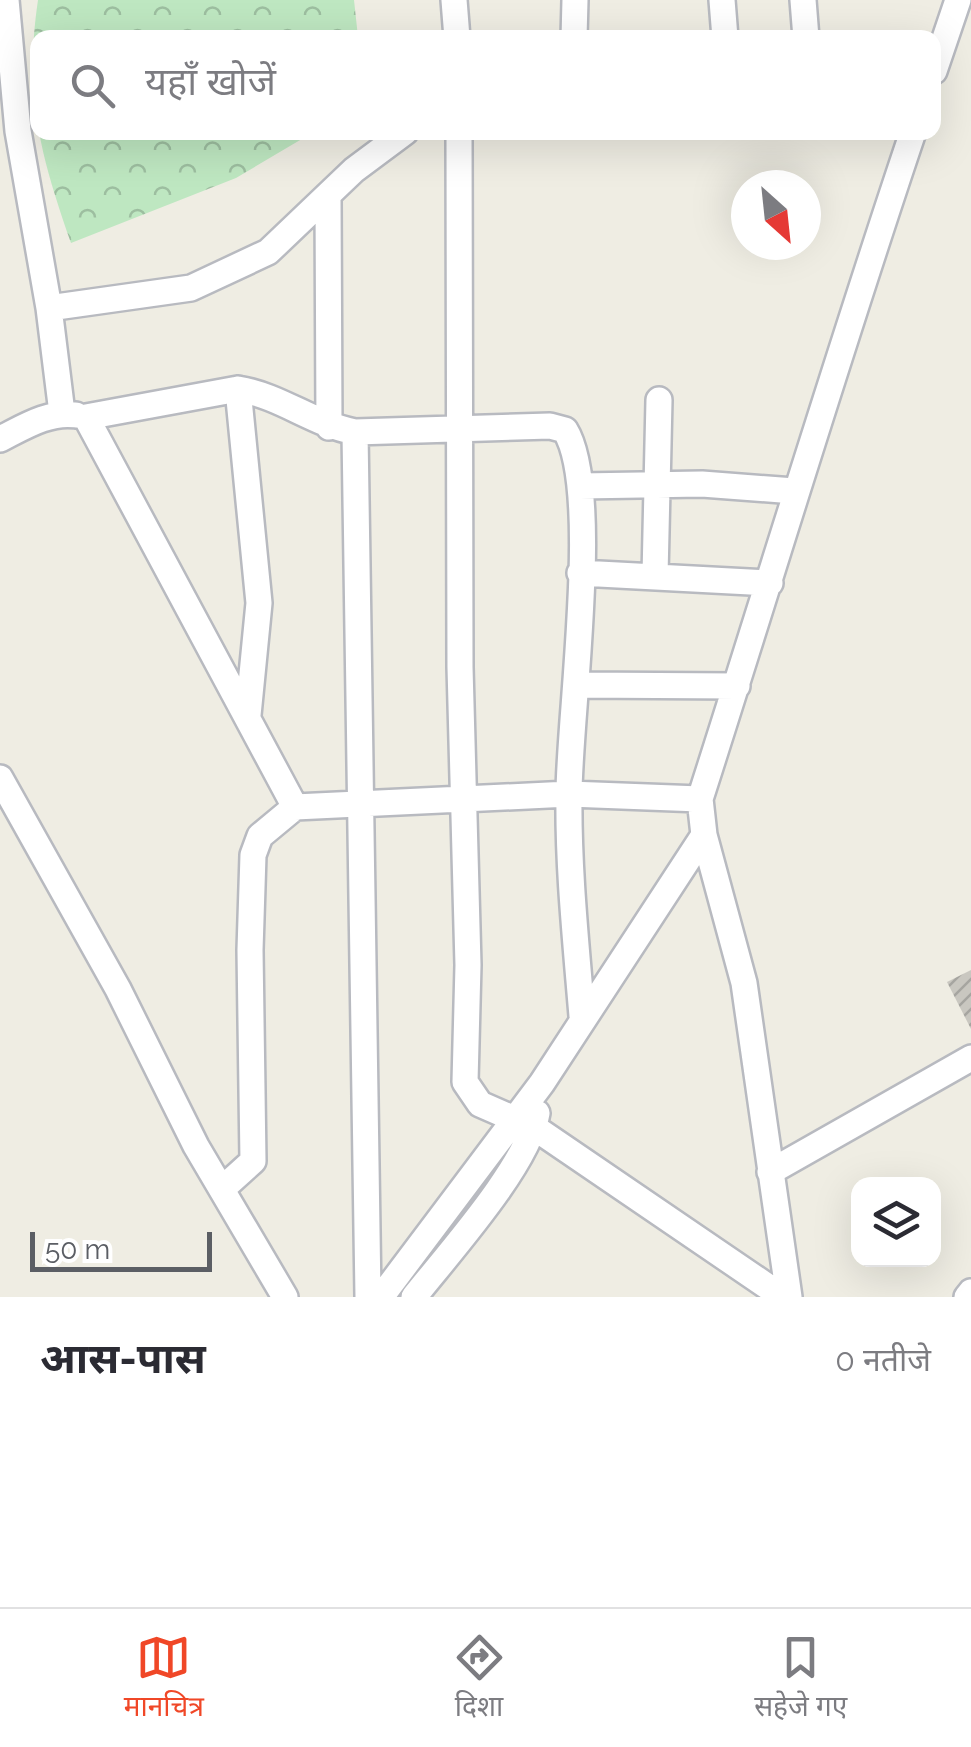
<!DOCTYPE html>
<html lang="hi">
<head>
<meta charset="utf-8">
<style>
	body { margin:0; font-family:Raleway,"Noto Sans Devanagari",sans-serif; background:#f7f7f7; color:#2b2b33 }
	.controls { position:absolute; right:30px; bottom:30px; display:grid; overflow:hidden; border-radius:20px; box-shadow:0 10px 40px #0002 }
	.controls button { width:90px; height:90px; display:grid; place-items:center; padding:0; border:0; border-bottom:2px solid #e1e1e2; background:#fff; color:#2b2b33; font:50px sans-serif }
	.compass { position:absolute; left:731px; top:170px; width:90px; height:90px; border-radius:50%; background:#fff; box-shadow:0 10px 40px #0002; rotate:153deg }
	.scale { position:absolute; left:30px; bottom:25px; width:182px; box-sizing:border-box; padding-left:10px; border:5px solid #5b5e64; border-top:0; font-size:28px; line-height:35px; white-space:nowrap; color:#5b5e64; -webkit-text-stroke:8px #fff; paint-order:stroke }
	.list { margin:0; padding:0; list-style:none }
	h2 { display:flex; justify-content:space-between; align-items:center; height:130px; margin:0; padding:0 40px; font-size:42px }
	h2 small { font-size:32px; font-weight:400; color:#7c7c81 }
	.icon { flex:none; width:55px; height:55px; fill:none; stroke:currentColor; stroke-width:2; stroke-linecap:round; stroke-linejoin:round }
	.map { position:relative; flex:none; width:971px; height:1297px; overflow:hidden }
	.search { position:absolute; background:#fff; box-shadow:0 10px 40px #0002; left:30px; right:30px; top:30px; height:110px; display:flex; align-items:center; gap:25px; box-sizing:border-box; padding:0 35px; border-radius:20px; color:#7c7c81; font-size:38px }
	.sheet { height:310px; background:#fff }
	nav { display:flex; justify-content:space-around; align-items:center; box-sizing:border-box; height:140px; border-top:2px solid #e1e1e2; background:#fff; font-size:28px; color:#7c7c81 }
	nav a { display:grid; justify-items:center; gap:5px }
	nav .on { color:#f04727 }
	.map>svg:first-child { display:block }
	.park { fill:url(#park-crowns) }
	.building { fill:url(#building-hatch) }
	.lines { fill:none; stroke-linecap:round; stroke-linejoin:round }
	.minor-casing { stroke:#b8bac0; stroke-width:30 }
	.minor { stroke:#fff; stroke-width:25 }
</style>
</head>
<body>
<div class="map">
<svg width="971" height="1297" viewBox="0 0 971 1297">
	<defs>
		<pattern id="park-crowns" width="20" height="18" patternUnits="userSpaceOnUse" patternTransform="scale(2.5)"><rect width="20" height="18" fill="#bee7c1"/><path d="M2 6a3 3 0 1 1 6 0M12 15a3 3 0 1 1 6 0" fill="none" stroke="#9dbea0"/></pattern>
		<pattern id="building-hatch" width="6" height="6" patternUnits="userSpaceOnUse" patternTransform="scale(2.5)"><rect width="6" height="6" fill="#c9c7c0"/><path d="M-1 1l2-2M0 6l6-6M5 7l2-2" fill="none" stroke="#a6a5a0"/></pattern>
	</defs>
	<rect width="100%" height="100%" fill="#efede3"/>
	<!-- park -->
	<path class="park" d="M38,0h316l4,37 -320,1v94l274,1 -76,45 -165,65c-31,-89 -47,-148 -33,-243z"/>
	<!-- building -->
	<path class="building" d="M971,970v59l-24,-47z"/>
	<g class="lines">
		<!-- minor casing -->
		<g class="minor-casing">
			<path id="minor" d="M6,0l12,131 31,177 142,-20 77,-36 86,-82 51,-38
				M454,0l3,38
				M722,0l3,38
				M803,0l3,38
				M574,38l1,-38
				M934,71l24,-71
				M459,132l1,535 8,298 -3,117 15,22 55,24 248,169
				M328,197l1,230
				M49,308l13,105
				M238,389c43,7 75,35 117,43l195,-6 15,4c37,59 4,286 4,364 -1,74 7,149 13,222
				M355,432l13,865
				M0,439c24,-12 49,-28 76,-24
				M580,486l122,-2 92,7
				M580,573l190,10
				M655,576l4,-176
				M577,685l160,1
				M248,715l11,-112 -21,-214 -152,28 209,390
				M0,778l118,211 78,157 89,151
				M704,835l40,148 45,314
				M770,1172l201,-114
				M222,1189l31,-28 -3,-211 3,-95 7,-19 35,-29 274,-13 131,5
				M381,1297l161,-214 162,-248 -4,-36c71,-222 138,-445 213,-667
				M414,1297c34,-43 115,-133 123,-184
				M967,1297l4,-5"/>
		</g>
		<!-- minor -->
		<use href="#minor" class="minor"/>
	</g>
</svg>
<div class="controls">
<button><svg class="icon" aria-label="layers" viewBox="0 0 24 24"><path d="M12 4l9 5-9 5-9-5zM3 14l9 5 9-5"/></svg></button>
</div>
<svg class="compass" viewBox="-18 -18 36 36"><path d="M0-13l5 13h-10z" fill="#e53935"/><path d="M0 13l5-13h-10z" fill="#7c7c81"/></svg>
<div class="scale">50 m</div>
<div class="search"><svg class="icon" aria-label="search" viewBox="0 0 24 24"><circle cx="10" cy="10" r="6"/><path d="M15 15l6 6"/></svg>यहाँ खोजें</div>
</div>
<section class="sheet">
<h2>आस-पास<small>0 नतीजे</small></h2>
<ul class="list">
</ul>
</section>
<nav>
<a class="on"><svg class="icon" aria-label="map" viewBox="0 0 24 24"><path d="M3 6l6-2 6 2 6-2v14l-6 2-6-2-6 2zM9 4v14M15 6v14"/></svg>मानचित्र</a>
<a><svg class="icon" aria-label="directions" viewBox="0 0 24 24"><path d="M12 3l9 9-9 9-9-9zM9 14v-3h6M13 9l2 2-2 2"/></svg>दिशा</a>
<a><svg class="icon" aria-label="saved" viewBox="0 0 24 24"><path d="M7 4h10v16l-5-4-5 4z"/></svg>सहेजे गए</a>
</nav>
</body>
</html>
